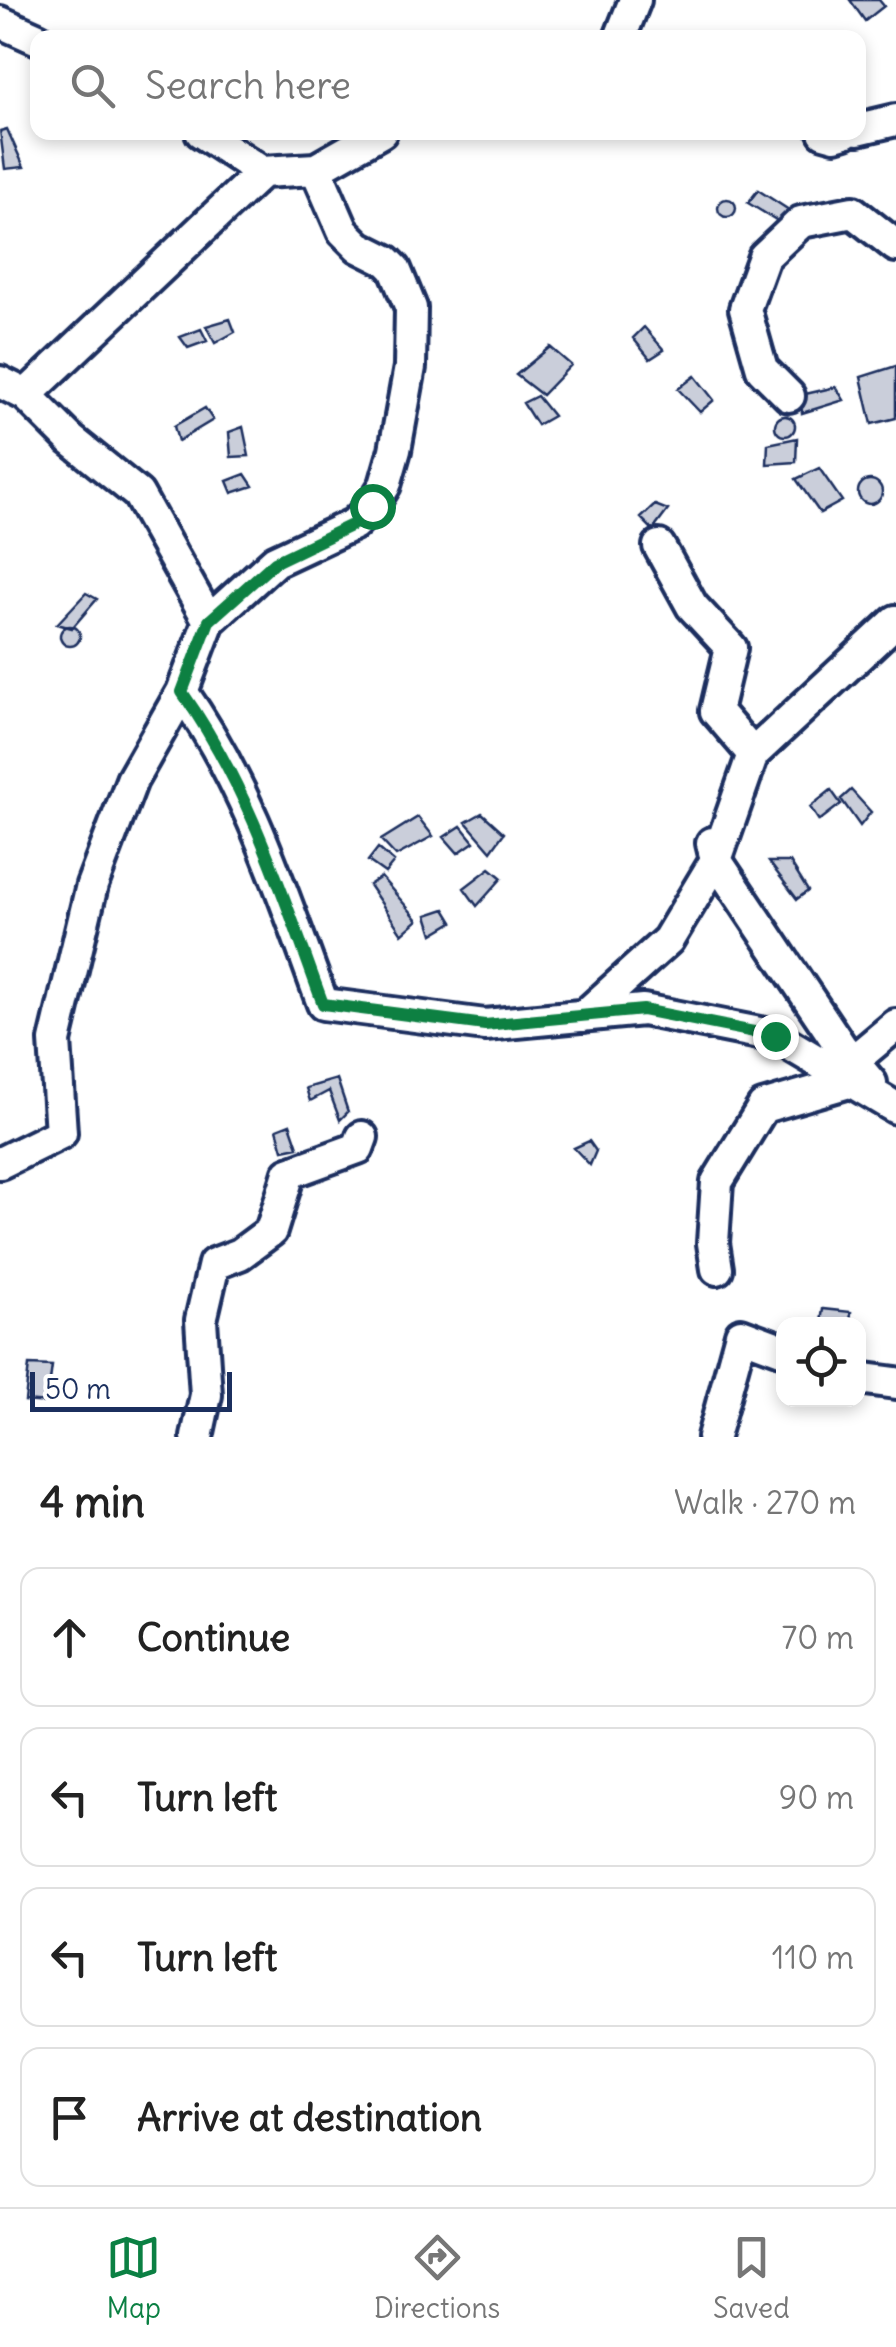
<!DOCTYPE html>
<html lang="en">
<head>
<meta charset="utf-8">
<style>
	body { margin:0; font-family:Delius,sans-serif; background:#f6f6f6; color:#222 }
	.controls { position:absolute; right:30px; bottom:30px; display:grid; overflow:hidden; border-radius:20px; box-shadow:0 5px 15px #0003 }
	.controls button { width:90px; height:90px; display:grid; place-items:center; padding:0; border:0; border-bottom:2px solid #e0e0e0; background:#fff; color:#222; font:50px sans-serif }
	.scale { position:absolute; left:30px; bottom:25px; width:202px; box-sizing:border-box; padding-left:10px; border:5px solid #1b2f5e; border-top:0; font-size:28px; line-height:35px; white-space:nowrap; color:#1b2f5e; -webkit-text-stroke:8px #fff; paint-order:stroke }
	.stop { position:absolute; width:30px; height:30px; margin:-22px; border:8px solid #0b8043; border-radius:50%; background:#fff }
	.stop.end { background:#0b8043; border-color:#fff; box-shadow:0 2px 10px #0008 }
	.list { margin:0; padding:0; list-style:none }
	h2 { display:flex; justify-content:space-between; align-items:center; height:130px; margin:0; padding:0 40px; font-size:42px }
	h2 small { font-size:32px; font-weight:400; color:#767676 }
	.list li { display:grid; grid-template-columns:65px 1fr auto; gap:30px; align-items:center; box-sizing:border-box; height:140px; margin:0 20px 20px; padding:0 20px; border:2px solid #e0e0e0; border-radius:20px }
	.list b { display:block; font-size:38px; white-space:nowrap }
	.list em { font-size:32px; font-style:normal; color:#767676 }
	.icon { flex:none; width:55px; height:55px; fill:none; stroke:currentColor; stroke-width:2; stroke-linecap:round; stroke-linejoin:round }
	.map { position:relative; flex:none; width:896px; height:1437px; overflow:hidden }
	.search { position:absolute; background:#fff; box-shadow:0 5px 15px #0003; left:30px; right:30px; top:30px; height:110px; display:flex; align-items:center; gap:25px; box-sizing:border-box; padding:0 35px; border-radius:20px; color:#767676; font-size:38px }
	.sheet { height:770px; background:#fff }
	nav { display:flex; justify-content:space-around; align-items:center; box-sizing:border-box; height:140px; border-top:2px solid #e0e0e0; background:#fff; font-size:28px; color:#767676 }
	nav a { display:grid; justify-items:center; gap:5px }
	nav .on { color:#0b8043 }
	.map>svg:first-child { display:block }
	.building { fill:#caceda; stroke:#1b2f5e; stroke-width:2.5 }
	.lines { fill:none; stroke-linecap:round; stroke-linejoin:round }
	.minor-casing { stroke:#1b2f5e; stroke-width:38 }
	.minor { stroke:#fff; stroke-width:30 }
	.route { stroke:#0b8043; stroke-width:12 }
</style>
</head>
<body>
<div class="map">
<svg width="896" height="1437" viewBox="0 0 896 1437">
	<rect width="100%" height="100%" fill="#fff"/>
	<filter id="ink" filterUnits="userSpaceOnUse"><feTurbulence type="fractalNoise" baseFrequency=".01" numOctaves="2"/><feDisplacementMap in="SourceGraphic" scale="20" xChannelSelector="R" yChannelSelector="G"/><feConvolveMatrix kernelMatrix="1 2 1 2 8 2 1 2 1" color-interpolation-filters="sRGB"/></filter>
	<g filter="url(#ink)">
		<!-- building -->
		<path class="building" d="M850,0h29l5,6 -19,15z
			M7,129l17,38 -19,2 -5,-38z
			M758,190l34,22 -11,11 -33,-20z
			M718 208a9 9 0 1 1 18 0a9 9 0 1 1-18 0Z
			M230,319l5,13 -20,11 -9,-17z
			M644,327l20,23 -14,9 -17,-21z
			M201,329l6,12 -19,7 -8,-11z
			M550,347l21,18 -29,30 -26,-20z
			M896,366v52l-24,6 -11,-47z
			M695,376l19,24 -14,12 -22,-23z
			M836,387l8,13 -42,13 -1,-18z
			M537,396l16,20 -16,9 -14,-22z
			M205,408l8,12 -35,21 -4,-15z
			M775 426a10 10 0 1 1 20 0a10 10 0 1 1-20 0Z
			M243,427l6,29 -18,1 -2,-25z
			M797,438l-1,24 -29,2 1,-20z
			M819,468l23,33 -22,12 -24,-34z
			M245,474l8,12 -21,7 -5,-12z
			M858 492a12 12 0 1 1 24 0a12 12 0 1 1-24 0Z
			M655,505l13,5 -15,20 -12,-12z
			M86,593l11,6 -25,29 -15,-4z
			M60 636a10 10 0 1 1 20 0a10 10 0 1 1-20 0Z
			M831,790l10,14 -22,17 -9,-14z
			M851,790l20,22 -11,14 -19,-27z
			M482,813l22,20 -13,18 -25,-29z
			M418,817l15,19 -37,20 -15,-16z
			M461,826l13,16 -16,11 -14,-16z
			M378,848l16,14 -9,11 -17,-12z
			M769,862h21l18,29 -11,8z
			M490,868l12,10 -25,28 -13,-18z
			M381,877l37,43 -16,14 -33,-49z
			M445,909l8,13 -20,12 -6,-19z
			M337,1079l11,33 -8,8 -11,-29 -19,10 -4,-13z
			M290,1124l8,23 -15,3 -6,-21z
			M589,1141l7,10 -6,14 -16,-17z
			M823,1309l28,3 -1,12 -29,-2z
			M29,1365l23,1 -5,37 -22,-2z"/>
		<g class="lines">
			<!-- minor casing -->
			<g class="minor-casing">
				<path id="minor" d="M0,22l38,17
					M620,38l15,-38
					M858,129l38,-9
					M201,132l61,40
					M824,132l11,3 10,-3
					M316,169l65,-37
					M0,382l26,13 236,-223 54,-3 27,62 16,16 28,14 8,8 16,39 -1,59 -15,83 -10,35 -13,21 -18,18 -79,37 -66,60 -27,71c67,95 101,204 141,312l162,21 158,-15 132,26 121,72
					M26,395l45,45 67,54 71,127
					M789,396l-27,-27 -17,-60 19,-52 37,-35 52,-10 43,34
					M659,546l33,60 39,42 -15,63 37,43
					M712,843l4,17 125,187 30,36
					M584,1016l84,-76 48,-80 37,-106 143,-133
					M853,1061l43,-36
					M0,1163l61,-30 -6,-92 37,-156 40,-105 50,-88
					M717,1269l-4,-26 4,-61 46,-75 89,-26
					M858,1378l38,5
					M197,1437l9,-42 -5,-75 13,-56 26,-10 31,-23 18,-58 69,-25 4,-11
					M713,1437l28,-103 43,16"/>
			</g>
			<!-- minor -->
			<use href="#minor" class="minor"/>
		</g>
	</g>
	<g class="lines" filter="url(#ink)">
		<!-- route -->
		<path class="route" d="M372,506l-18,18 -79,38 -66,59 -27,71c67,95 101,204 141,312l162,21 158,-15 132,26"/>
	</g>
</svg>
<div class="controls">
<button><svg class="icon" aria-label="locate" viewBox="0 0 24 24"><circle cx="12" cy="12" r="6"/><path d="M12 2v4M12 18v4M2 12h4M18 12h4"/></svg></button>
</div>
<div class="scale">50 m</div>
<div class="stop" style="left:372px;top:506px"></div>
<div class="stop end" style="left:775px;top:1036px"></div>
<div class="search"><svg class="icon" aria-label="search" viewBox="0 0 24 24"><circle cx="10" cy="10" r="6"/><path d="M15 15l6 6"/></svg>Search here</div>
</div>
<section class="sheet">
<h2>4 min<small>Walk · 270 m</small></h2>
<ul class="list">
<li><svg class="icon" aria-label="ahead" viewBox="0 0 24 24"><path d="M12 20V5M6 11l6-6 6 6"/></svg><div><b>Continue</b></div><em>70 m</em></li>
<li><svg class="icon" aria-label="left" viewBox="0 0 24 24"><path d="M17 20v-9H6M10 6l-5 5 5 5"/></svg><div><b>Turn left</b></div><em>90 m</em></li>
<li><svg class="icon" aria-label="left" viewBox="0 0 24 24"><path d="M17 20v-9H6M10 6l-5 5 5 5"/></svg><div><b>Turn left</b></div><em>110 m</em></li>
<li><svg class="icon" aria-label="arrive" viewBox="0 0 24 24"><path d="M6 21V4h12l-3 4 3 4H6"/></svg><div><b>Arrive at destination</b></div></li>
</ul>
</section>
<nav>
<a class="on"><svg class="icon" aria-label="map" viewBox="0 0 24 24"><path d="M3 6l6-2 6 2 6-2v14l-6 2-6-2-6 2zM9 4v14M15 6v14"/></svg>Map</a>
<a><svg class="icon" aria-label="directions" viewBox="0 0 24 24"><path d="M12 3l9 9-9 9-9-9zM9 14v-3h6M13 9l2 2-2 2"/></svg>Directions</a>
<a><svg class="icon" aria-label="saved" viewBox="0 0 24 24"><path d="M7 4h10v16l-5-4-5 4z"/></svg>Saved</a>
</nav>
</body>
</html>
